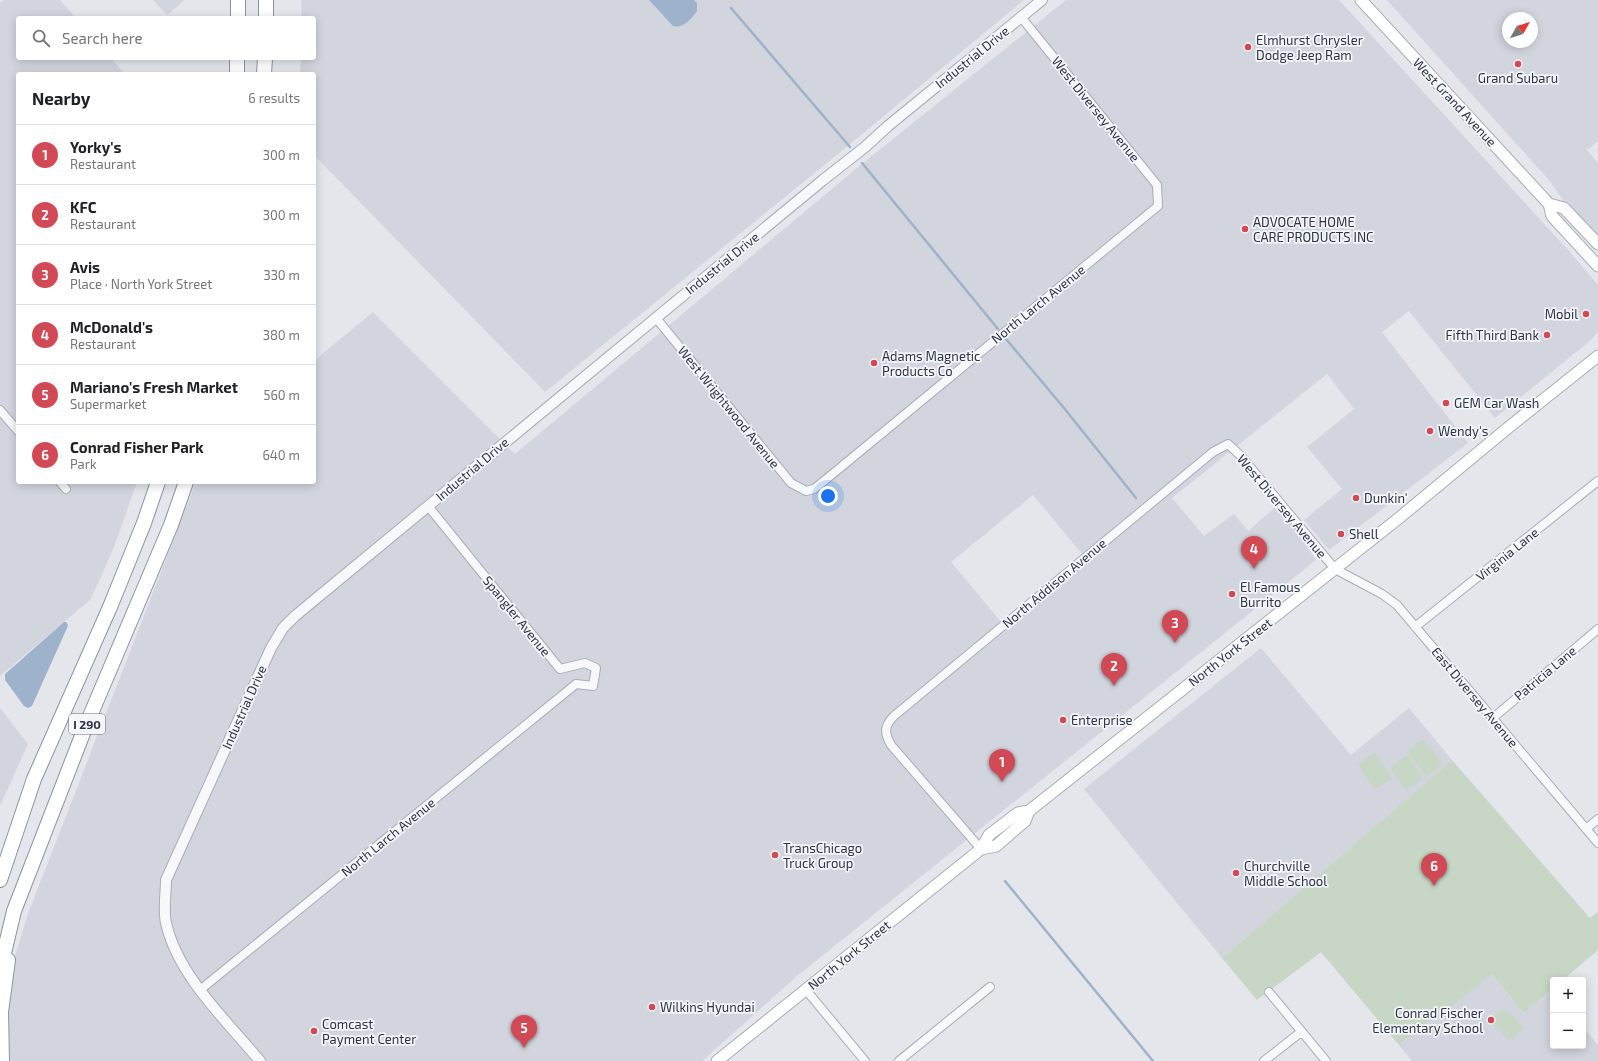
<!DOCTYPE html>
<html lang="en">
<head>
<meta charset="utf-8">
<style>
	body { margin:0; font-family:"Exo 2",sans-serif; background:#f2f2f2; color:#202124 }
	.controls { position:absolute; right:12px; bottom:12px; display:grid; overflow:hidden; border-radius:4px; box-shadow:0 2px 10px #0003 }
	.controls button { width:36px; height:36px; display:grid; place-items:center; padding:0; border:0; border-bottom:1px solid #e0e0e0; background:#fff; color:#202124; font:20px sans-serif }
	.compass { position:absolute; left:1502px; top:12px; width:36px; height:36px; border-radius:50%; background:#fff; box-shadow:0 2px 10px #0003; rotate:51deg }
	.you { position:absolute; left:828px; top:496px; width:14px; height:14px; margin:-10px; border:3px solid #fff; border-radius:50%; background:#1a73e8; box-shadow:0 0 0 6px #1a73e833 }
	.badge { display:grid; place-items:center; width:26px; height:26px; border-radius:50%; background:#d14954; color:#fff; font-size:13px; font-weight:700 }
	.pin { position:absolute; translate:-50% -33px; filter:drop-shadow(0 1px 2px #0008) }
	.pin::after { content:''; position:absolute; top:21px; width:14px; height:12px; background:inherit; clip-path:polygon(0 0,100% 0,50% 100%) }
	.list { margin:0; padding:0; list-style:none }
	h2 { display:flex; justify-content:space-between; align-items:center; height:52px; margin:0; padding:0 16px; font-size:17px }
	h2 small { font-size:13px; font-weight:400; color:#757577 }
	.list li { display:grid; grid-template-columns:26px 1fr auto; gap:12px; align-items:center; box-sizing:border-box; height:60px; padding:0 16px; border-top:1px solid #e0e0e0 }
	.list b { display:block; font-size:15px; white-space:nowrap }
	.list p { margin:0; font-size:13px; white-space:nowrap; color:#757577 }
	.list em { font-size:13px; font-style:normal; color:#757577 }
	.icon { flex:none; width:22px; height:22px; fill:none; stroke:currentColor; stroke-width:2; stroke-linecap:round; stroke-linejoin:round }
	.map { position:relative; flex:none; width:1598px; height:1061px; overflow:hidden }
	.search { position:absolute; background:#fff; box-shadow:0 2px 10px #0003; left:16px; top:16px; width:300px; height:44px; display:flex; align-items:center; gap:10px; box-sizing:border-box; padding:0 14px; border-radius:4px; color:#757577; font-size:15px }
	.panel { position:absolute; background:#fff; box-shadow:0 2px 10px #0003; left:16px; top:72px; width:300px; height:412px; border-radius:4px }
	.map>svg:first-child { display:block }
	.built { fill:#d2d5de; fill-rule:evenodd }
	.green { fill:#c8d6c5 }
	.water { fill:#9fb2cc }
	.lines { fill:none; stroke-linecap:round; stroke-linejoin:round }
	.stream { stroke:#9fb2cc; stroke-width:2.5 }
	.minor-casing { stroke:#a9adb7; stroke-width:10 }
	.tertiary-casing { stroke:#a9adb7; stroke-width:12 }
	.secondary-casing { stroke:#a9adb7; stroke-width:13 }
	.motorway-casing { stroke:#8b93a3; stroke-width:16 }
	.minor { stroke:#f7f8fa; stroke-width:8 }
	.tertiary { stroke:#f7f8fa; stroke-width:10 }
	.secondary { stroke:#fff; stroke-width:11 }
	.motorway { stroke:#fff; stroke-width:14 }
	.poi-dot { fill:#d14954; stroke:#f4f6f9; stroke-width:1.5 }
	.labels { text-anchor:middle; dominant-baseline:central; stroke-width:3.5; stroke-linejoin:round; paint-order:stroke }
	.shield { fill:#f4f6f9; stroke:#676e7b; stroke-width:1 }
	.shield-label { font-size:12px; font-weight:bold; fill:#2b3345 }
	.poi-label { font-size:13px; fill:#2b3345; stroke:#f4f6f9; text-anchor:start }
	.street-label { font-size:13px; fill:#2b3345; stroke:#f4f6f9 }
</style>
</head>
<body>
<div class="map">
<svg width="1598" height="1061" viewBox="0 0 1598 1061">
	<rect width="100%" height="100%" fill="#e4e6ec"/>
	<!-- built -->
	<path class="built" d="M3,0h57l16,18h-58v40h93l14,16h-107v408h119l-23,65 -23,52 -91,77v-673z
		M153,0h32l-18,15z
		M301,0h723l-180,149 -299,243 -231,-237v-81h-14l1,-16h13v-40h-12z
		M1066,0h273l230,251 29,34v46l-7,9 -96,78 -86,-107 -27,21 86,111 -139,107 -25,-30 38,-31 -35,-42 47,-38 -27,-35 -155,124 32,38 30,-22 14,17 32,-28 36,57 -519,416 -95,85h-695l-2,-45 5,-43 18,-59 168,-432h118v-121l59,-49 142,142 342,-286zM1033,495l50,60 -81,68 -51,-61z
		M1387,0h211v141l-11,9 11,13v87l-49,-70zM1508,18h24v24h-24z
		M1261,648l90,107 58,-47 43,52 -230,198 -138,-169z
		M0,708l28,36 -28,62z
		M1488,971l36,42 28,-23 1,2v54h30v-19l15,18v16h-186l-13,-16z"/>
	<!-- green -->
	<path class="green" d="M1423,739l20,24 -16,14 -20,-25z
		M1375,753l17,25 -17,12 -17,-26z
		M1407,755l16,23 -17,12 -16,-22z
		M1452,760l138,158 8,-6v38l-35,30h-10v9l-29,24 -33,-39 -55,45 -2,-2 -35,28 -78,-93 -64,48 -35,-42z
		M1503,1009l11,7 10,12 -15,13 -19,-22z"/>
	<!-- water -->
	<path class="water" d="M649,0h45l3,3v8c-6,8 -14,18 -24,15z
		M64,622h2l2,3 -1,3 -35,78 -4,2 -4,-2 -19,-26v-6z"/>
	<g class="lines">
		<!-- stream -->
		<path class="stream" d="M731,8l119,139
			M862,163l136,166
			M1006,339l58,69 72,90
			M1005,881l148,180"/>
		<!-- minor casing -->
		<g class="minor-casing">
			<path id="minor" d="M656,318l135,165 15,8 8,-2 21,-17 323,-266 -1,-21 -136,-168
				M0,410l18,21
				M60,482l6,7
				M1415,627l183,-146
				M1493,718l105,-89
				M1586,829l12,-10
				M981,849l-90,-104c-7,-12 -7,-19 3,-29l319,-264 15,-8 13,12 94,113 47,25 15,11 201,238
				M200,990l376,-306 17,2 3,-18 -11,-5 -25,6 -132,-163
				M806,990l59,71
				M1269,992l57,69
				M899,1061l91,-74
				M1264,1061l37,-29"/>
		</g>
		<!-- tertiary casing -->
		<g class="tertiary-casing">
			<path id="tertiary" d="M260,1061c-34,-41 -82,-85 -94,-138 -3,-13 0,-30 0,-43l105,-232 12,-20 12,-12 528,-436 42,-33 23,-21 154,-126"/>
		</g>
		<!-- secondary casing -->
		<g class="secondary-casing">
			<path id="secondary" d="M1361,0l188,204 3,12 46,50
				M1549,204l15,4 34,36
				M981,849l15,-3 29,-25 4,-10
				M717,1061l264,-212 8,-14 29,-22 11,-2 5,-4 365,-289 110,-91 89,-71"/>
		</g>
		<!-- motorway casing -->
		<g class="motorway-casing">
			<path id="motorway" d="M266,0v18
				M238,18v-18
				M237,74v-16
				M264,74l1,-16
				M0,880l34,-101 76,-172 34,-84 14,-41
				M0,970l14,-59 71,-183 86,-203 15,-43
				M2,1061l-1,-49 7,-52"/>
		</g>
		<!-- minor -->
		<use href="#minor" class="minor"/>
		<!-- tertiary -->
		<use href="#tertiary" class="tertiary"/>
		<!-- secondary -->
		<use href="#secondary" class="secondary"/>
		<!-- motorway -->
		<use href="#motorway" class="motorway"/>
	</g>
	<!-- markers -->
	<g class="poi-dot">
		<circle cx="1248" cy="47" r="4"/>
		<circle cx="1518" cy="64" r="4"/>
		<circle cx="1245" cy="229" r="4"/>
		<circle cx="1586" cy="314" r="4"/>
		<circle cx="1547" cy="335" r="4"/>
		<circle cx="874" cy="363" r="4"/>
		<circle cx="1446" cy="403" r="4"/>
		<circle cx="1430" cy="431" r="4"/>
		<circle cx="1356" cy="498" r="4"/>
		<circle cx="1341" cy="534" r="4"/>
		<circle cx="1232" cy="594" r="4"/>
		<circle cx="1063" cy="720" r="4"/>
		<circle cx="775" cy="855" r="4"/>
		<circle cx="1236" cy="873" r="4"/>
		<circle cx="652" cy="1007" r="4"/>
		<circle cx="1491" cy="1020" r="4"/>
		<circle cx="314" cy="1031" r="4"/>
	</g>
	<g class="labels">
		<!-- shield labels -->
		<rect class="shield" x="69" y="714" width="36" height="20" rx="3"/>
		<g class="shield-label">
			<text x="87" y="724">I 290</text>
		</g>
		<!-- poi labels -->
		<g class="poi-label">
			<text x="1256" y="40">Elmhurst Chrysler<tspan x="1256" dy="15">Dodge Jeep Ram</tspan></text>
			<text x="1518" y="78" text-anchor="middle">Grand Subaru</text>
			<text x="1253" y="222">ADVOCATE HOME<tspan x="1253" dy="15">CARE PRODUCTS INC</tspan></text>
			<text x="1578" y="314" text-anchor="end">Mobil</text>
			<text x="1539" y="335" text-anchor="end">Fifth Third Bank</text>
			<text x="882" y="356">Adams Magnetic<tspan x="882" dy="15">Products Co</tspan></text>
			<text x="1454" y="403">GEM Car Wash</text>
			<text x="1438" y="431">Wendy's</text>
			<text x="1364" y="498">Dunkin'</text>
			<text x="1349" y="534">Shell</text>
			<text x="1240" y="587">El Famous<tspan x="1240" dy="15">Burrito</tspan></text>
			<text x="1071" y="720">Enterprise</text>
			<text x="783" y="848">TransChicago<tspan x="783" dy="15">Truck Group</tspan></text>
			<text x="1244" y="866">Churchville<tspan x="1244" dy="15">Middle School</tspan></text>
			<text x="660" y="1007">Wilkins Hyundai</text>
			<text x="1483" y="1013" text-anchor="end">Conrad Fischer<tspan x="1483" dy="15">Elementary School</tspan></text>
			<text x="322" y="1024">Comcast<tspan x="322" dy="15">Payment Center</tspan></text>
		</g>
		<!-- street labels -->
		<g class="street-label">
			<text transform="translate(972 57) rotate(-39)">Industrial Drive</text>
			<text transform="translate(1455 102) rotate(47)">West Grand Avenue</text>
			<text transform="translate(1096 109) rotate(51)">West Diversey Avenue</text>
			<text transform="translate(722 263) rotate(-39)">Industrial Drive</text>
			<text transform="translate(1038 304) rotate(-39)">North Larch Avenue</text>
			<text transform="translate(729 407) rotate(51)">West Wrightwood Avenue</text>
			<text transform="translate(472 469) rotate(-40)">Industrial Drive</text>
			<text transform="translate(1282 506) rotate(50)">West Diversey Avenue</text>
			<text transform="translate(1507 554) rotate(-39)">Virginia Lane</text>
			<text transform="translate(1054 583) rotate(-40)">North Addison Avenue</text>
			<text transform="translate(517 616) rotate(51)">Spangler Avenue</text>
			<text transform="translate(1230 652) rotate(-38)">North York Street</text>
			<text transform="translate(1545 673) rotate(-40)">Patricia Lane</text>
			<text transform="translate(1475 697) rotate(50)">East Diversey Avenue</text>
			<text transform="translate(244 707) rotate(-66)">Industrial Drive</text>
			<text transform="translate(388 837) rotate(-39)">North Larch Avenue</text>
			<text transform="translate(849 955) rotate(-39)">North York Street</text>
		</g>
	</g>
</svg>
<div class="controls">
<button>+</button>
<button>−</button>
</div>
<svg class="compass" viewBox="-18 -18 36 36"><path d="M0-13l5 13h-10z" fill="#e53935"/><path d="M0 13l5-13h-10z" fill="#757577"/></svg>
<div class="you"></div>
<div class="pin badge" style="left:1002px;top:782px">1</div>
<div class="pin badge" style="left:1114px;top:686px">2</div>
<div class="pin badge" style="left:1175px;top:643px">3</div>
<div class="pin badge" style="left:1254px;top:569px">4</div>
<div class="pin badge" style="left:524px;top:1048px">5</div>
<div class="pin badge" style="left:1434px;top:886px">6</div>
<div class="search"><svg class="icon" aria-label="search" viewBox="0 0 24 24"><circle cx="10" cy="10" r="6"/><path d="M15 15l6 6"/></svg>Search here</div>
<section class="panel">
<h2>Nearby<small>6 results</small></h2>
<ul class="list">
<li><span class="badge">1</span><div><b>Yorky's</b><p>Restaurant</p></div><em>300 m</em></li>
<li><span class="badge">2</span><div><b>KFC</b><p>Restaurant</p></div><em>300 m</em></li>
<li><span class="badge">3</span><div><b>Avis</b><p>Place · North York Street</p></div><em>330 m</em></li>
<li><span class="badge">4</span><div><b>McDonald's</b><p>Restaurant</p></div><em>380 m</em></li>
<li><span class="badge">5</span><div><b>Mariano's Fresh Market</b><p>Supermarket</p></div><em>560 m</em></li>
<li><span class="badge">6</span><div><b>Conrad Fisher Park</b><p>Park</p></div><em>640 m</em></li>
</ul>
</section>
</div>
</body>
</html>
